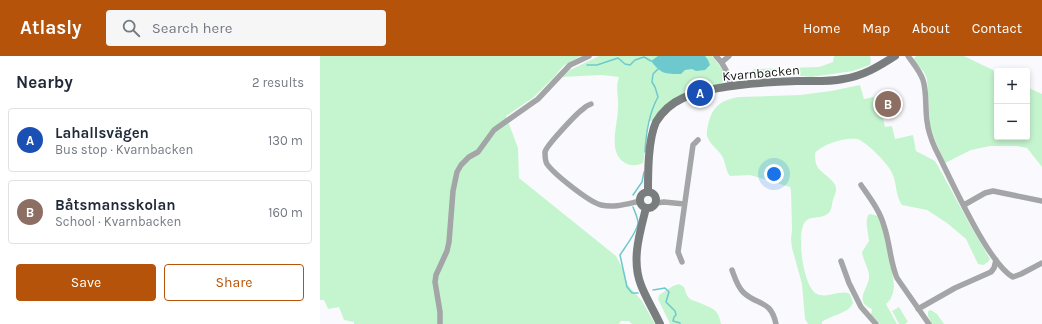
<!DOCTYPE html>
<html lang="en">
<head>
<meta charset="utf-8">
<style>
	body { margin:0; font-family:Karla,sans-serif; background:#f6f6f7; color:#1f2937 }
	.controls { position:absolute; right:12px; top:12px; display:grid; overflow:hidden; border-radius:4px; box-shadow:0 2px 6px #0003 }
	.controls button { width:36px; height:36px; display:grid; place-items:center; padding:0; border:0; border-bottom:1px solid #e0e1e3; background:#fff; color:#1f2937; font:20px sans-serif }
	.you { position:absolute; left:454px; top:118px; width:14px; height:14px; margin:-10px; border:3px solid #fff; border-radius:50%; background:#1a73e8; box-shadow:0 0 0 6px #1a73e833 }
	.badge { display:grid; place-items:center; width:26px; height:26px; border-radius:50%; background:#b45309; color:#fff; font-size:13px; font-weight:700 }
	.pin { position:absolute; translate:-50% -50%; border:2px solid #fff; box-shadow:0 1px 4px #0006 }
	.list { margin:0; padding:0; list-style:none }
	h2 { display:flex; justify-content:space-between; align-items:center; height:52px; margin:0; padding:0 16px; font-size:17px }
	h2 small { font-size:13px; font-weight:400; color:#747a83 }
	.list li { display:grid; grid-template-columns:26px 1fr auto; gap:12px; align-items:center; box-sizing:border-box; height:64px; margin:0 8px 8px; padding:0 8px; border:1px solid #e0e1e3; border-radius:4px }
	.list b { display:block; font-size:15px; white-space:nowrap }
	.list p { margin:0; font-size:13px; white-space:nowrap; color:#747a83 }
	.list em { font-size:13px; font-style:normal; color:#747a83 }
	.actions { display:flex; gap:8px; padding:12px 16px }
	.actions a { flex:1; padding:9px 0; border:1px solid #b45309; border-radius:4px; text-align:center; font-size:14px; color:#b45309 }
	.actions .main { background:#b45309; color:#fff }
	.icon { flex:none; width:22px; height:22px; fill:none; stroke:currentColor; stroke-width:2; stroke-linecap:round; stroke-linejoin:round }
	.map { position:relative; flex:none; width:722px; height:268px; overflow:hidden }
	header { display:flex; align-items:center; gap:24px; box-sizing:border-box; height:56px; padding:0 20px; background:#b45309; color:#fff }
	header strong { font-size:19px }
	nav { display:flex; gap:22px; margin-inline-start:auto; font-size:14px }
	.search { width:280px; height:36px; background:#f6f6f7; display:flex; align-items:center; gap:10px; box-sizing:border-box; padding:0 14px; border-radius:4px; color:#747a83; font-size:15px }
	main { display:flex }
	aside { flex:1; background:#fff }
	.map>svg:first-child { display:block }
	.green { fill:#c5f5cf }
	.water { fill:#6dc9cd }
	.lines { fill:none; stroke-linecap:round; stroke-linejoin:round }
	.stream { stroke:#6dc9cd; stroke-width:1.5 }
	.street { stroke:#a3a5a6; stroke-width:5.5 }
	.secondary { stroke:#797d7e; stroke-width:8 }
	.labels { text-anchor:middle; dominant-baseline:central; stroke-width:3; stroke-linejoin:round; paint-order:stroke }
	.street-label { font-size:13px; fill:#18181a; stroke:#fff }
</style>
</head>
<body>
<header>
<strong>Atlasly</strong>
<div class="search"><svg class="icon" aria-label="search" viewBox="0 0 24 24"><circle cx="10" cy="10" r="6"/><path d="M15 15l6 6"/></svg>Search here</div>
<nav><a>Home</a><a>Map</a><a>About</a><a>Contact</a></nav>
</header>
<main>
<aside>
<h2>Nearby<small>2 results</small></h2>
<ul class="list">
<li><span class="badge" style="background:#1a4fb4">A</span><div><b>Lahallsvägen</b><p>Bus stop · Kvarnbacken</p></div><em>130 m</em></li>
<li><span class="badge" style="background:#8d6e63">B</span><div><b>Båtsmansskolan</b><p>School · Kvarnbacken</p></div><em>160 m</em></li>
</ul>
<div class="actions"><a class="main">Save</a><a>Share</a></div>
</aside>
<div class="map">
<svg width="722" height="268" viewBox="0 0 722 268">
	<rect width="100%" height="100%" fill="#fafafe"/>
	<!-- green -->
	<path class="green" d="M0,0h261l-18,10 -8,10 -21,21 -28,19 12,32 1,30 97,78 8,15 3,13 15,17 13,23h-23l-3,-3h-8l-2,3h-265v-2l-10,-2 -5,-13 -11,2 -4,-9h-4z
		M279,0h113l11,14 2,8 -2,4 -5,3 -12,2 -26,8 -13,9 -13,16 -6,2 -4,36 -1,5c-7,3 -12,3 -18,0 -18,-10 -7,-39 -7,-55 1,-10 -3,-21 1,-31l-17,-2 -40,2 8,-7z
		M514,0h36l1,5 -1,4 -17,6 -42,6 -20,-2h-42l1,-3 4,-3 65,-2 14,-5z
		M596,0h48l33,16v65h30v-50l15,7v73l-15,-19 -10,-2h-27l-19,4 -26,13 -10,-23 -5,-15 -3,-46 -3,-7 -11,-12z
		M540,29l4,14 14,-3 7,31 7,-1 3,13 18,-4 3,16 19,10 3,5 31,57 21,36 -2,3 -5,3 -5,-1 -12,-25 -19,-16 -20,-13 -25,-5c-7,-10 -5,-22 -10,-32 -3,-8 -26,-32 -35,-34 -12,-2 -34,5 -42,14 0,5 0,10 3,15 4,5 18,13 18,20 1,3 -2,8 -3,12 -1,3 -1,8 -3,11 -6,10 -19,3 -25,11 -9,11 -2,66 12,72 11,5 22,-5 33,0l3,9c-5,11 -22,12 -31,19v2h-14l-3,-5 -3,-35 -10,-36 -1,-9 1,-9 -1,-40 -1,-3 -40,-12 -20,1c-5,-6 -4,-13 -8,-20 -4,-7 -12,-11 -15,-20 -1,-4 1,-11 2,-15 5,-16 13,-21 30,-24l61,-2 31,-4z
		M551,158l7,2 5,13 10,48 1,9 -1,7 -3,7 -4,4 11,20h-17l-9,-9 1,-6c-20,-8 -2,-22 -3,-33 0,-7 -6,-16 -7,-24l7,-11c-1,-10 -4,-17 -1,-26z
		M359,228l5,3c1,3 2,8 5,11 3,3 7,3 11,5 14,6 18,6 21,21h-51l-12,-25 1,-4 14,-9z
		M579,251l9,15 -3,2h-6l-7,-13z
		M611,254l6,4 7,10h-12l-4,-8v-5z"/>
	<!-- water -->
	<path class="water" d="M338,0h47l3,4 2,5 -5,5 -9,1 -4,-2 -7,1 -4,4c-16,0 -20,0 -30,-13z"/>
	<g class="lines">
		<!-- stream -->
		<path class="stream" d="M267,9h10l21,-7 7,6 5,1 5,-5 9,-3 7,4
			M325,96c1,-19 4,-39 13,-55l-3,-10 -3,-5 1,-8 5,-5
			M313,139l9,-13 2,-10
			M313,151c2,5 5,11 5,16 -1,9 -13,24 -18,32l7,32 5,6h6
			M333,234l12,-2 4,4 -3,10 9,9 1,4 -2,2 -1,4 7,2v1"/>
		<!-- street -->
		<path class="street" d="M396,0c9,9 13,18 15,30
			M588,0c5,7 12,15 15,24 4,13 2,27 4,41 1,9 4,18 8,27 14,27 53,116 78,129l8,-3 21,-11
			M402,6l7,-6
			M271,48c-3,1 -6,3 -8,5 -7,5 -37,37 -38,43 0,4 0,9 2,12 7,10 42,38 54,41 13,3 25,-1 39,-4
			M541,129c9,13 19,26 23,41 6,17 6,36 13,52l32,46
			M336,147l8,-1 20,2
			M644,149l21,-12 8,-2 49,10
			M521,205l8,22 12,24 15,17
			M362,206l-4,-10 14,-100 1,-7 5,-5
			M412,214c3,8 5,16 11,22 14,14 28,7 33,32
			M598,253l37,-21 36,-16 3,-4 2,-8
			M120,268v-12l-5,-30 1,-7 11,-24 2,-9 4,-51 4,-19 4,-7 8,-8 9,-5 16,-22 44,-31 32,-34 19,-9"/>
		<!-- secondary -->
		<path class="secondary" d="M328,135c0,-19 0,-51 8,-69 6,-10 16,-19 27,-24 28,-13 82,-16 114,-17 15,0 31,1 46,-2 20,-3 35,-12 52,-23
			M320 144a8 8 0 1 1 16 0a8 8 0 1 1-16 0Z
			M326,152c-6,24 -15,52 -5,77 5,13 13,26 19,39"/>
	</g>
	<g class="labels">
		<!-- street labels -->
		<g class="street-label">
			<text transform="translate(441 17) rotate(-5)">Kvarnbacken</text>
		</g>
	</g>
</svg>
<div class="controls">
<button>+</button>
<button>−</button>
</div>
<div class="you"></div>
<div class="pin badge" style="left:380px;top:37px;background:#1a4fb4">A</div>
<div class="pin badge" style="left:568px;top:48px;background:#8d6e63">B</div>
</div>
</main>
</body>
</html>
